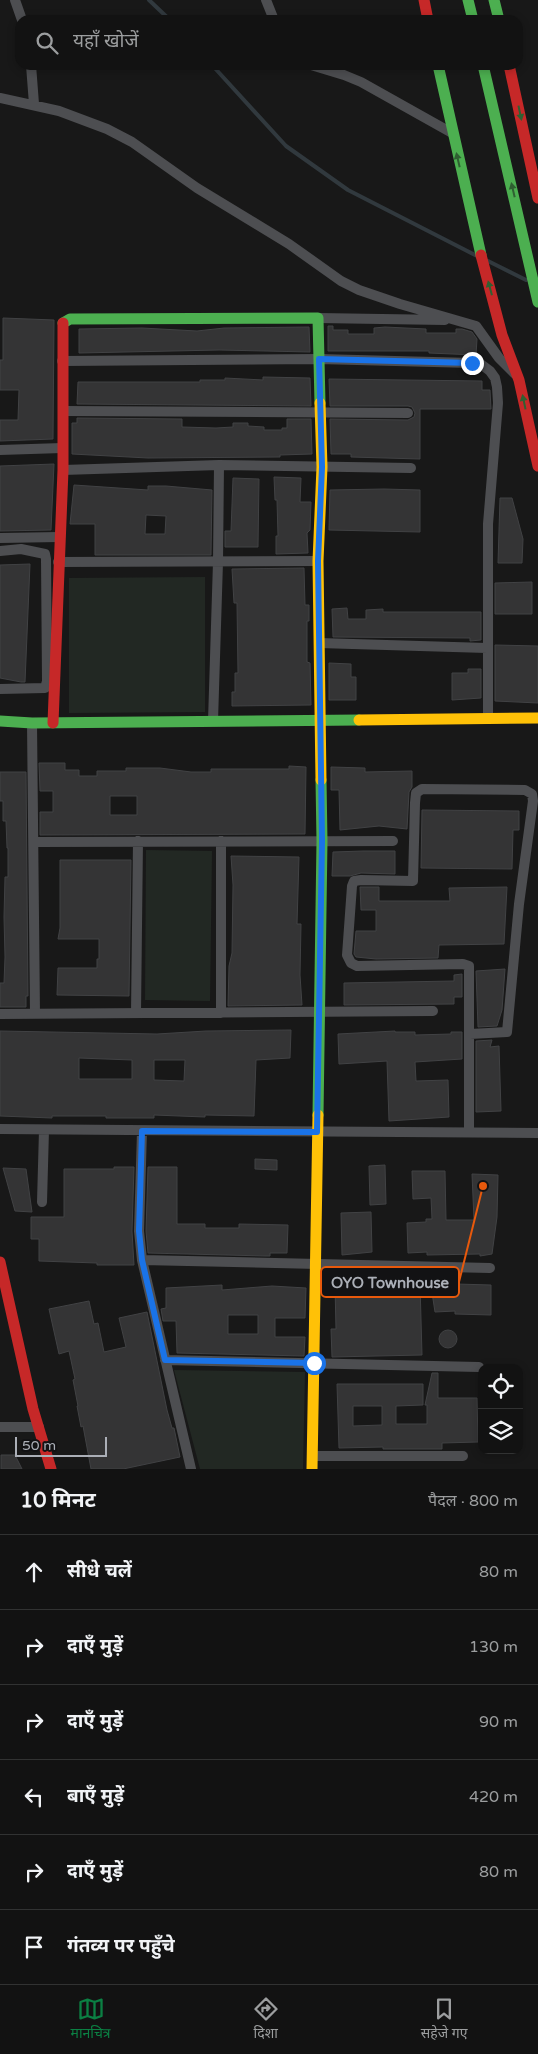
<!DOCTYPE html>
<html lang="hi">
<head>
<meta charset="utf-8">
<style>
	body { margin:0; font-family:"Varela Round","Noto Sans Devanagari",sans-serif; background:#1b1b1b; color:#f1f3f6 }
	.controls { position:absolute; right:15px; bottom:15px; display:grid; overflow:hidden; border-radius:10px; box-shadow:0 2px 8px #0003 }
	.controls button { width:45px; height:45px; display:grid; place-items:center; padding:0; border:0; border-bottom:1px solid #313232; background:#121212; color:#f1f3f6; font:25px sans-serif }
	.scale { position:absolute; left:15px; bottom:12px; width:92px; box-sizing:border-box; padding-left:5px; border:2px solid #abafb7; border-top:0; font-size:14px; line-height:18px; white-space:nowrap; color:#abafb7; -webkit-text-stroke:4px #121214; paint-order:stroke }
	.stop { position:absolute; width:15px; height:15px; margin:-11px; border:4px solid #1a73e8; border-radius:50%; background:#fff }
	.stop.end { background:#1a73e8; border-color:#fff; box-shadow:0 1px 5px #0008 }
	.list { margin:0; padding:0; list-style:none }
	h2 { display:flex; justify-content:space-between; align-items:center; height:65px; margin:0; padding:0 20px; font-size:21px }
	h2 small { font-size:16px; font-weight:400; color:#9c9e9f }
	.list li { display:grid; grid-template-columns:32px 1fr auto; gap:15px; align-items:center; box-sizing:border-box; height:75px; padding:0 20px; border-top:1px solid #313232 }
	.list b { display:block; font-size:19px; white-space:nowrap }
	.list em { font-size:16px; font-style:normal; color:#9c9e9f }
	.icon { flex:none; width:28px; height:28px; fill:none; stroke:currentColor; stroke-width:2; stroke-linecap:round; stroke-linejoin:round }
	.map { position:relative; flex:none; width:538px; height:1469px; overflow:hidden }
	.search { position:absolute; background:#121212; box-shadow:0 2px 8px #0003; left:15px; right:15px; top:15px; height:55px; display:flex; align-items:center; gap:12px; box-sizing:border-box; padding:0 18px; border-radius:15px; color:#9c9e9f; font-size:19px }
	.sheet { height:515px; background:#121212 }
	nav { display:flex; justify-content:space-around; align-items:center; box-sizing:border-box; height:70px; border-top:1px solid #313232; background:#121212; font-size:14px; color:#9c9e9f }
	nav a { display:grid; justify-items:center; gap:2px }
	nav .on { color:#0b8043 }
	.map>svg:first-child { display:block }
	.green { fill:#222823 }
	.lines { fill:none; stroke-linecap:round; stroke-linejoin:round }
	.stream { stroke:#31393e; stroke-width:4 }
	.building { fill:#343435; stroke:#414244; fill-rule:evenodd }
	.street { stroke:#4d4e51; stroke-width:10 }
	.fast { stroke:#4caf50; stroke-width:11 }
	.slow { stroke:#ffc107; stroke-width:11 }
	.jam { stroke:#c62828; stroke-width:11 }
	.oneway { fill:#2f6032 }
	.route { stroke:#1a73e8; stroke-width:6 }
	.leader { fill:none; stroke:#e8590c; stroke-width:2 }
	.callout-dot { fill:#e8590c; stroke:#121214; stroke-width:2 }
	.callout { fill:#121214; stroke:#e8590c; stroke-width:2 }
	.callout-label { font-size:15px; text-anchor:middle; font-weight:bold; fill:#abafb7 }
</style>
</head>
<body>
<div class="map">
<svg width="538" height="1469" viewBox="0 0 538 1469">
	<rect width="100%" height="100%" fill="#181818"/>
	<!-- green -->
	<path class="green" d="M205,577v135l-136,1v-135z
		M146,850l66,1 -2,150 -65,-1z
		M174,1370l131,2 -2,97h-103z"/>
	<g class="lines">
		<!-- stream -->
		<path class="stream" d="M149,0l21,20
			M212,65l74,81 62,44 129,66
			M488,261l38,19"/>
	</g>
	<!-- building -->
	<path class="building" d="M3,318l51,2 -1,119 -53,2v-21h18l1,-30h-19v-30h3z
		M328,326h5v4h15v4h26v-6l11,-1 41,2v4h30v-4h6l10,3 5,7 -1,16 -47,-2v-2h-101z
		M309,327l1,25 -91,-2 -140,3v-24l63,-1 55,3 27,-3z
		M263,377l47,1 1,28 -234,-2 1,-22h122v-2h25v-2l38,2z
		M329,379l153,2v9h8l1,19h-71v50l-69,-2v-3h-20l-1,-35 78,1 6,-3 1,-4 -3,-6 -4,-1h-78z
		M77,418l105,1v8l34,1 17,-1v-4h15v3l16,1v3h18v-2h5v-9h24l1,35 -32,1v2l-132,1 -76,-4v-31h5z
		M54,464l-3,66 -51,1v-65z
		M274,477l27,1 -1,24h11l-1,28 -3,3 1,20 -32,1v-18h2l-1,-36h-2z
		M233,478l26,1 -1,68h-33v-16h6z
		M74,485l74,5v-4h18l46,4 -1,65h-116v-31h-25zM146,515l20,1 -1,18h-20z
		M384,489l36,1v42l-91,-2 1,-40z
		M500,498h12l11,41 -1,24h-24z
		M30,564l-5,118h-4l-21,-4v-113z
		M304,568l1,37h4v16h-2v41l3,1 1,42 -79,1v-14h3v-19h3l-1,-70h-3l-2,-34z
		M532,582v32h-37v-31z
		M347,608l1,11h18v-9l17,-1v3h98v28l-11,1v-3l-137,-1 -1,-28z
		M495,645l43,1v57l-43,-2z
		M329,663l22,1v13h5v23h-27z
		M468,669h13v29l-29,2v-27h16z
		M39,763h26v7h14v6h18v-5h29v-3h34l31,4h20v-3h78v-3l17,1 -1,67 -265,1v-23h13v-21h-13zM110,796h27v19h-27z
		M331,767l34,1v4l47,-1v16l-3,5 -2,37 -28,-3 -39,4 -1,-40h-8z
		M0,772h26l2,224h-2v11h-26v-24h4l1,-26 -1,-40 1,-40h3v-29h-1l-1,-27h-3v-20h-3z
		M422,810l97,1v19h-6l-1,39 -91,-1z
		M363,851h32v23l-34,-1 -11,3h-18l1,-24z
		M231,856l68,1 -2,67h4l-1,51 2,30 -74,1 1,-40 3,-13 1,-68z
		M60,860h71l-2,136 -72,-1 1,-27h39v-9h2v-20h-41l2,-11z
		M360,887h19v14h71l-1,-13 58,-1 -3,57 -65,1 -1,13 -62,1 -20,-2 -2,-3 2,-23h20v-21h-15z
		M505,969l-3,41 -5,16 -19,1 -2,-56z
		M462,974v23h-8v7l-110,1v-22l110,-2v-6z
		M291,1030l-1,28 -34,2 -2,56 -49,-1v2l-51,-2v3h-48v-2h-54v2l-52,-2v-85l157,3 49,-3zM79,1058l53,2v19h-53zM154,1060h31l-1,21 -30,-1z
		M395,1031v1h20v3l36,-1v-2h11v27l-47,3 1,19 32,-1 1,37 -60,4 -2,-60 -48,3 -1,-30z
		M492,1040l-2,7 9,-1 2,65 -25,1v-71z
		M255,1159l22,1v10l-22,-1z
		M385,1165l1,39 -16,1 -1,-39z
		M114,1167h20l-2,64 2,34h-37v-2l-58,-2v-22h-8v-22h33v-48h50z
		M148,1167h29v57h28v4h34v-4l49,1 -1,28h-17v3h-5l-117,-3 -2,-22z
		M3,1168l23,1 6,43 -17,-1z
		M412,1171h33l1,49h28l-2,-46 26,1 -1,42 -5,37 -12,2v-2l-53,1v-3l-19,1 -1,-30 19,-1v-3h6l-1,-21 -18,1z
		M371,1212l1,40 -30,3 -1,-42z
		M355,1282l65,2 2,71 -90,2 -1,-28h5l-1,-43 20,-1z
		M456,1284l35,1v30l-36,-1v-3l-20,1 -4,-26z
		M222,1285v5l50,-4 34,2 -1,30h-30v19h30l-1,19 -127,-3 -1,-32h-13l-2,-12 5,-1v-20zM228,1315h30v19h-30z
		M89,1301l5,23 4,-1 6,29 22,-5 -7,-29 28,-6 20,98 5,18h2l6,29 -57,12h-32l-8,-43 -2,1 -4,-21h1l-5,-26 2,-1 -6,-28 -10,3 -10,-45z
		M439 1339a9 9 0 1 1 18 0a9 9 0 1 1-18 0Z
		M432,1373h6v25h39l1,44 -36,1v6h-59v-2l-44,1 -2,-64h86v21l-27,1v18h31v-19h-2zM353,1406h29v19l-29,1z
		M1,1455h14l7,14h-21z"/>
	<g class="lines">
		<!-- street -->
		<path class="street" d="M15,0l7,20
			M266,0l8,20
			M31,65l3,39
			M311,65l33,10 17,7 91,51
			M0,98l59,13 48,18 25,13 65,46 92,56 52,37 18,9 41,14 76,22 23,32 16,16
			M318,318l127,2
			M62,361l257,-2 153,4 10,2 8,6 5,7 2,9 1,16 -10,121v195
			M63,411l345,2
			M0,450l62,-2
			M63,470l156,-5 192,3
			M0,538l59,-1
			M0,551l21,-2 24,5 1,5 1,122 -2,7 -45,1
			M58,562l260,-1
			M319,643l168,5
			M213,721l5,-159 1,-97
			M32,723l3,291
			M34,842l359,-1
			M136,1013l2,-172
			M221,1013v-172
			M0,1014l433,-3
			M0,1129l538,4
			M142,1131l-3,100 3,29 49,209
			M469,1132v-166l-6,-2 -106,2 -6,-3 -4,-8 5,-69 2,-5 7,-1 52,1 2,-78 1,-10 6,-4 103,1 7,4 1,7 -14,103 -12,128 -37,2
			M42,1202l2,-72
			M142,1260l348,8
			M165,1360l314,7
			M0,1427h39
			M312,1456h151"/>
		<!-- fast -->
		<path class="fast" d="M468,0l5,20
			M494,0l5,20
			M438,65l43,190
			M483,65l55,237
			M63,323l7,-4 248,-1 2,85
			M0,721l32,2 327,-3
			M318,1115l4,-274 -1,-61"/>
		<!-- slow -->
		<path class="slow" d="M320,403l2,64 -4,94 3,219
			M359,720l179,-2
			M312,1469l6,-354"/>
		<!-- jam -->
		<path class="jam" d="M424,0l4,20
			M509,65l29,133
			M481,255l21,80 17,45 19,86
			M53,723l10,-253v-147
			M0,1262l33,147 18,60"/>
	</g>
	<!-- one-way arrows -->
	<defs><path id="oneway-solid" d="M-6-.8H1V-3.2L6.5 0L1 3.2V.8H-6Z" transform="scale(1.25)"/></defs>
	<g class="oneway">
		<use href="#oneway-solid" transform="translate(520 113) rotate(78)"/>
		<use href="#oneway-solid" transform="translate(458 160) rotate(-103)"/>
		<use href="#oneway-solid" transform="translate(513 190) rotate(-103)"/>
		<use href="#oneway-solid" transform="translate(490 288) rotate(-105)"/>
		<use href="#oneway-solid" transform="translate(524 402) rotate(-102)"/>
	</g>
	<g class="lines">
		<!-- route -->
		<path class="route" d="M314,1363l-149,-3 -23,-100 -3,-29 3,-100 175,1 5,-291 -4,-280 4,-94 -3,-108 153,4"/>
	</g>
	<!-- callouts -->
	<path class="leader" d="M483 1186L459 1282"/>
	<circle class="callout-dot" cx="483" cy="1186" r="5"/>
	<rect class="callout" x="321" y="1267" width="138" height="30" rx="5"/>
	<g class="callout-label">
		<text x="390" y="1288">OYO Townhouse</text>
	</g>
</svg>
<div class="controls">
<button><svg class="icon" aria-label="locate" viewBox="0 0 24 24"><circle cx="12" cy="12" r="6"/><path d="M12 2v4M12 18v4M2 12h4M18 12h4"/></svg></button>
<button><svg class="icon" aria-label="layers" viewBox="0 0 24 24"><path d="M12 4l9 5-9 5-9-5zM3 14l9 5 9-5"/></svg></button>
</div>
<div class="scale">50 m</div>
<div class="stop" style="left:314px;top:1363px"></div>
<div class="stop end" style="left:472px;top:363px"></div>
<div class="search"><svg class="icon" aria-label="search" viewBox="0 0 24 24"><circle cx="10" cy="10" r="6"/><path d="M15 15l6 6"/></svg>यहाँ खोजें</div>
</div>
<section class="sheet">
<h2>10 मिनट<small>पैदल · 800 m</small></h2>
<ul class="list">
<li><svg class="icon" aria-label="ahead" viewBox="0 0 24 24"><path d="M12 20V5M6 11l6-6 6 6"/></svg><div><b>सीधे चलें</b></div><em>80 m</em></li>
<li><svg class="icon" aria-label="right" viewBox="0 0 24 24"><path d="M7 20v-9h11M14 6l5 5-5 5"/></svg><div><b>दाएँ मुड़ें</b></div><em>130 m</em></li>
<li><svg class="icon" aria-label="right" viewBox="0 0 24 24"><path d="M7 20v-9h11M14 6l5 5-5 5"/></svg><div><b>दाएँ मुड़ें</b></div><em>90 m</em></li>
<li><svg class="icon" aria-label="left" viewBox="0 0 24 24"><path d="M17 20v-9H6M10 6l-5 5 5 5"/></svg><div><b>बाएँ मुड़ें</b></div><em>420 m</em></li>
<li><svg class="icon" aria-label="right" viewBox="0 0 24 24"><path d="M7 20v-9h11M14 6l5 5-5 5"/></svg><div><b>दाएँ मुड़ें</b></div><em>80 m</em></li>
<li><svg class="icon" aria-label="arrive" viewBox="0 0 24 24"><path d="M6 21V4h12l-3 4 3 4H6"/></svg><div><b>गंतव्य पर पहुँचे</b></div></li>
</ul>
</section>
<nav>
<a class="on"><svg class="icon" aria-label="map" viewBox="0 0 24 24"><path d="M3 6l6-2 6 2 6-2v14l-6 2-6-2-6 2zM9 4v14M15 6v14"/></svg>मानचित्र</a>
<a><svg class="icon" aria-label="directions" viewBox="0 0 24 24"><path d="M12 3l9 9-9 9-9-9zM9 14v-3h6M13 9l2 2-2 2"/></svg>दिशा</a>
<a><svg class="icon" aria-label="saved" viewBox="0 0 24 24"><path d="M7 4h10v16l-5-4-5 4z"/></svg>सहेजे गए</a>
</nav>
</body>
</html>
